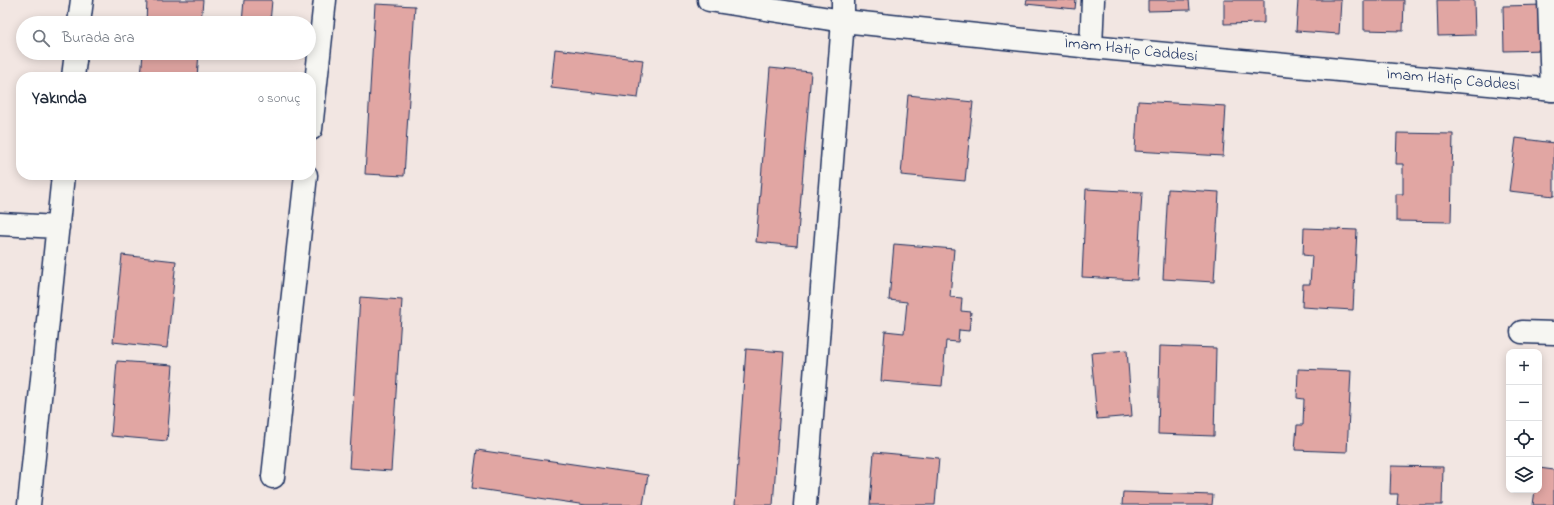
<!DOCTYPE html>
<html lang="tr">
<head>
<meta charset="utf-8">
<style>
	body { margin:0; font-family:"Indie Flower",sans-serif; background:#f6f6f7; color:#1f2937 }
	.controls { position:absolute; right:12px; bottom:12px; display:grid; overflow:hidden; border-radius:8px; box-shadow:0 2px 10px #0003 }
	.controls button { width:36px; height:36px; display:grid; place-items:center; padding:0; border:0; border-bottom:1px solid #e0e1e3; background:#fff; color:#1f2937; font:20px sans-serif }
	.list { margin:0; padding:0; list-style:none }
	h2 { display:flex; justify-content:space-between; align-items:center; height:52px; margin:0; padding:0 16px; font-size:17px }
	h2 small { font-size:13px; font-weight:400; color:#747a83 }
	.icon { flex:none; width:22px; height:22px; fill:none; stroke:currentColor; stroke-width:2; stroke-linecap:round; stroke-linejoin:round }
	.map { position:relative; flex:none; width:1554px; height:505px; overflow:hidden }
	.search { position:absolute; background:#fff; box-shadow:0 2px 10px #0003; left:16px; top:16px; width:300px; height:44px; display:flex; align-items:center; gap:10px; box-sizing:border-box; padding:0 14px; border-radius:22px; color:#747a83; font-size:15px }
	.panel { position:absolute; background:#fff; box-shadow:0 2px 10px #0003; left:16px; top:72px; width:300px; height:108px; border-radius:16px }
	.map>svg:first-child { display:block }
	.building { fill:#e1a6a3; stroke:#1b2f5e }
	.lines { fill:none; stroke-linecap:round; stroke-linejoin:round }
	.street-casing { stroke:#1b2f5e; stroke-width:25 }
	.secondary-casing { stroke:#1b2f5e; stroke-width:25 }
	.street { stroke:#f6f6f2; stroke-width:22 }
	.secondary { stroke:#f6f6f2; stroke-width:22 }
	.labels { text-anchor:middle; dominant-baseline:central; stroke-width:4; stroke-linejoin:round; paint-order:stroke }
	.street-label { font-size:16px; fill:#1b2f5e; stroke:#f6f6f2 }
</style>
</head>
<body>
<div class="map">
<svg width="1554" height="505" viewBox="0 0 1554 505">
	<rect width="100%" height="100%" fill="#f2e6e2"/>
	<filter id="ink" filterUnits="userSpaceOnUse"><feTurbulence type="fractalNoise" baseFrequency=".025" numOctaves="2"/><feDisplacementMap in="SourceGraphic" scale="8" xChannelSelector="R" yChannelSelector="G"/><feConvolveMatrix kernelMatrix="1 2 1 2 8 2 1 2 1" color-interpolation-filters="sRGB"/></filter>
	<g filter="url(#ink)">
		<!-- building -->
		<path class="building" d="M147,0h56l-2,23h-55z
			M244,0h28l-2,23h-28z
			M1027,0h49l-1,9 -49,-5z
			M1148,0h41l1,10 -42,1z
			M1224,0h40v23l-40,1z
			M1298,0h43l-2,34 -43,-3z
			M1364,0h40l-1,31 -39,-1z
			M1437,0h37l1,35 -37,1z
			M375,4l40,2 -11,170 -39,-2z
			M1544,5l2,45 -42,1 -1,-45z
			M555,49l88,11 -5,38 -87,-10z
			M143,53h56l-2,24h-56z
			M770,68l41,4 -14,174 -41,-4z
			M908,95l65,7 -8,79 -64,-6z
			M1138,101l88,5 -3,50 -88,-5z
			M1397,133l56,1 -2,88 -55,-1v-27h7v-30h-7z
			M1516,138l38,5v53l-45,-5z
			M1086,189l56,3 -5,88 -55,-3z
			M1168,189l51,3 -5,90 -51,-3z
			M1304,228l53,2 -4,80 -51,-3 1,-23h7l2,-28 -9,-1z
			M894,244l60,5 -4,48 12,1 -1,13 10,1 -2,19 -10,-1 -1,12 -12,-1 -4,45 -61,-5 4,-50 19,2 3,-31 -18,-2z
			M122,255l54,6 -9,87 -54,-6z
			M360,297l42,3 -11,171 -42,-3z
			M1160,346l56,2 -2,88 -56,-2z
			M746,349l38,3 -11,153h-38z
			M1127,350l5,66 -35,3 -6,-66z
			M117,361l56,4 -6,76 -56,-5z
			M1298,369l53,2 -4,81 -52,-2 2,-25h6l1,-26 -7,-1z
			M477,450l171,25 -5,30h-57l-114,-17z
			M874,452l65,6 -4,47h-65z
			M1391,466l52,1 -1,38h-45l1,-11h-8z
			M1539,468l15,2v35h-21l2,-15h4z
			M1123,492l90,3 -1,10h-90z"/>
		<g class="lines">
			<!-- street casing -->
			<g class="street-casing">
				<path id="street" d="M1549,0l3,90
					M79,23l3,-23
					M1091,47l2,-47
					M73,77l3,-24
					M311,129l14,-129
					M0,224l58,3
					M1522,332l32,1
					M273,477l33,-302
					M29,505l34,-330
					M805,505l38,-484v-21"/>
			</g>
			<!-- secondary casing -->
			<g class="secondary-casing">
				<path id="secondary" d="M709,0l134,21 248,26 463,43"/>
			</g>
			<!-- street -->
			<use href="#street" class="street"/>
			<!-- secondary -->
			<use href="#secondary" class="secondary"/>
		</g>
	</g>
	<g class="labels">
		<!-- street labels -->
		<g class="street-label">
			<text transform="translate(1131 50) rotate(6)">İmam Hatip Caddesi</text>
			<text transform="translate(1453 80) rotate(5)">İmam Hatip Caddesi</text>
		</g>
	</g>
</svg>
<div class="controls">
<button>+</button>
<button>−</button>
<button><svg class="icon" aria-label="locate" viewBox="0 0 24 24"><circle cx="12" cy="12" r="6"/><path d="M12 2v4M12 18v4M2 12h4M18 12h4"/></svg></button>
<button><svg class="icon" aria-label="layers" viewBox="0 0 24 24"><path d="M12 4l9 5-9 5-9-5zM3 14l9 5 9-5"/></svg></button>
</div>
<div class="search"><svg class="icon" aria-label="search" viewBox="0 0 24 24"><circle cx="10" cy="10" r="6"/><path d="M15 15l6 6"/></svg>Burada ara</div>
<section class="panel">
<h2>Yakında<small>0 sonuç</small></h2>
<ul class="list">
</ul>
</section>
</div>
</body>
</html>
